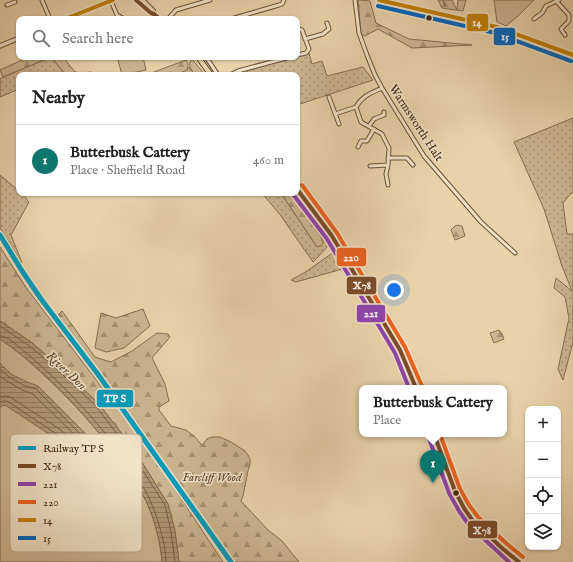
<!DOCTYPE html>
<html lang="en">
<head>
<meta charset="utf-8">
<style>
	body { margin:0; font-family:"IM FELL English",serif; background:#f6f6f6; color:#222 }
	.controls { position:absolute; right:12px; bottom:12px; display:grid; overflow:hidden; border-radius:8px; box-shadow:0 1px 3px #0004 }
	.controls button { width:36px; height:36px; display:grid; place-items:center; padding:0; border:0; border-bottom:1px solid #e0e0e0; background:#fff; color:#222; font:20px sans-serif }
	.you { position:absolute; left:394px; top:290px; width:14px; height:14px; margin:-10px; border:3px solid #fff; border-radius:50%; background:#1a73e8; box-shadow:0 0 0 6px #1a73e833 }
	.badge { display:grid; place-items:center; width:26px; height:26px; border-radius:50%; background:#0f766e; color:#fff; font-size:13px; font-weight:700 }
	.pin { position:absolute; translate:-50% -33px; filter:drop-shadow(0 1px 2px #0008) }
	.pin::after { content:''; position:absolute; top:21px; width:14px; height:12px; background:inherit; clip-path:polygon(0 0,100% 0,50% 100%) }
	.popup { position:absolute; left:359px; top:385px; width:148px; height:52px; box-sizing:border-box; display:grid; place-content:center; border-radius:8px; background:#fff; filter:drop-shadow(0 1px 3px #0005); font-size:13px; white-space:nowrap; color:#767676 }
	.popup b { font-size:15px; color:#222 }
	.popup::after { content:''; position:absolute; left:50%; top:100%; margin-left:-8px; border:8px solid transparent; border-top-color:#fff }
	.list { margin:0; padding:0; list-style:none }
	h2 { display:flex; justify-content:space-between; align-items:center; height:52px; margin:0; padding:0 16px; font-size:17px }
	h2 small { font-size:13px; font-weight:400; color:#767676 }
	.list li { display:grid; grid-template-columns:26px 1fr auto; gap:12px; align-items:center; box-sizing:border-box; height:72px; padding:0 16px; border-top:1px solid #e0e0e0 }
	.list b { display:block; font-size:15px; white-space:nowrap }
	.list p { margin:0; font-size:13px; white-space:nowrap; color:#767676 }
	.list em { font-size:13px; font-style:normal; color:#767676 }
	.icon { flex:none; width:22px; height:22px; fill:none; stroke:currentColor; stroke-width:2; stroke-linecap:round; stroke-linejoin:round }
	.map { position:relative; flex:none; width:573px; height:562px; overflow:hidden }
	.search { position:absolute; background:#fff; box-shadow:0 1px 3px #0004; left:16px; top:16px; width:284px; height:44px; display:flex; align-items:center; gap:10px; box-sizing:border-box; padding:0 14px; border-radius:8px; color:#767676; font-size:15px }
	.panel { position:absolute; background:#fff; box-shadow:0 1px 3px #0004; left:16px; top:72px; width:284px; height:124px; border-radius:8px }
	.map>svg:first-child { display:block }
	.grass { fill:url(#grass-dots); stroke:#866d52 }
	.forest { fill:url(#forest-firs); stroke:#866d52 }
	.park { fill:#ccb590; stroke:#866d52 }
	.water { fill:url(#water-rules); stroke:#84694f }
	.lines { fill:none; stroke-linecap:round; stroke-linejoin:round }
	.shore { stroke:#785e45; stroke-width:1 }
	.stream { stroke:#84694f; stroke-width:1 }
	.minor-casing { stroke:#6b5039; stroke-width:5 }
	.tertiary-casing { stroke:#6b5039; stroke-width:5.5 }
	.secondary-casing { stroke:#412513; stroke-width:6 }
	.primary-casing { stroke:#412513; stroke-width:6 }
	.minor { stroke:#f1e2c8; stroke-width:3 }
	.tertiary { stroke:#f1e2c8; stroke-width:3.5 }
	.secondary { stroke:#f1e2c8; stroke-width:4 }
	.primary { stroke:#e9d2aa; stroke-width:4.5 }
	.bus-1-casing { stroke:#f1e2c8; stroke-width:7 }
	.bus-2-casing { stroke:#f1e2c8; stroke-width:7 }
	.bus-3-casing { stroke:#f1e2c8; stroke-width:7 }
	.bus-4-casing { stroke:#f1e2c8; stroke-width:7 }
	.bus-5-casing { stroke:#f1e2c8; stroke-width:7 }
	.bus-1 { stroke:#7a4b2a; stroke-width:4 }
	.bus-2 { stroke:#8e44ad; stroke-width:4 }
	.bus-3 { stroke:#e96221; stroke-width:4 }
	.bus-4 { stroke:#c07f06; stroke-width:4 }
	.bus-5 { stroke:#0065bd; stroke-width:4 }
	.rail-1-casing { stroke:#f1e2c8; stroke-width:8 }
	.rail-1 { stroke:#069cbb; stroke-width:5 }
	.bus-dot { fill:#412513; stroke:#f1e2c8; stroke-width:1.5 }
	.labels { text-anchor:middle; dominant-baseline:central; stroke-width:3; stroke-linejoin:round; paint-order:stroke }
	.street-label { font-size:12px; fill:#412513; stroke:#f1e2c8 }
	.park-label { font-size:12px; font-style:italic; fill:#5d422c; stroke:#f1e2c8 }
	.water-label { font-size:13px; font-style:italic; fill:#624731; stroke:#f1e2c8 }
	.key { fill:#f1e2c8; stroke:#bca992; stroke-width:1 }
	.key-label { font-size:11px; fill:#412513 }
	.line-badge { stroke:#f1e2c8; stroke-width:1.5 }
	.badge-label { font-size:11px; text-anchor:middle; font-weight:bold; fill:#fff }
</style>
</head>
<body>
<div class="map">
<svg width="573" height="562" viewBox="0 0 573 562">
	<defs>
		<pattern id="grass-dots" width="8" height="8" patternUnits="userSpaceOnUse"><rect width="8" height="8" fill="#ccb590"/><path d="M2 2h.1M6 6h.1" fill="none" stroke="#a79374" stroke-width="1.8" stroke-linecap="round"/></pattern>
		<pattern id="forest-firs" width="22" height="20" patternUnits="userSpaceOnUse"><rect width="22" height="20" fill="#ccb590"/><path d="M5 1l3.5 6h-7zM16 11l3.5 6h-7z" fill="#a79374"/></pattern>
		<pattern id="water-rules" width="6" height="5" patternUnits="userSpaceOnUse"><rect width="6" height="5" fill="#b09777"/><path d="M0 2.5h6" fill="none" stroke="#917b60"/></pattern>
	</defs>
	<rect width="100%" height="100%" fill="#e9d2aa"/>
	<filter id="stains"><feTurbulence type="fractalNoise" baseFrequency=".005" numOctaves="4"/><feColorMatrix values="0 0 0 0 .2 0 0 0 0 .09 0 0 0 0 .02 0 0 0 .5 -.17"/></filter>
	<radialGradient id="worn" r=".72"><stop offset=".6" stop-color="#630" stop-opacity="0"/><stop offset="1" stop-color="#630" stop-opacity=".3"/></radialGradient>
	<!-- grass -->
	<path class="grass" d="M309,53l3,11 10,-3 5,15 36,-9 10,13 -76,25v-30h-48l-2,-4 47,-14h3v-1z
		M51,57l15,18h-47v14l-19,8v-18l3,-2z
		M189,67l6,8h-20l12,-5z
		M573,118v75h-2l-8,10 4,31h6v108l-10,38 -5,-11 11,-51 -4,-21 -11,-9 2,-10 16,13 -10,-25 -18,-57 -30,-67z
		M0,175l19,16v2c5,0 7,6 10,9l-18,33 11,28 -22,-35z
		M262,193h19l36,54 6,-4 -2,-6 7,9 -11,12 -4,4 -32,-46z
		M331,254h7l8,14 -50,14 -5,-2 16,-9z"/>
	<!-- forest -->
	<path class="forest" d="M358,0l12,1 6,22 33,16 63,6 -60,3 -34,-19 -13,7 -4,-2z
		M438,0h14l5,10 1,-10h8l-3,11 -21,-3z
		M29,57h34l12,15 7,1 9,-1 5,3h-30l-15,-18 -48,20 -3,-7z
		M192,59l13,16h-10c-4,-6 -8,-10 -3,-16z
		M186,60c3,3 2,6 1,10l-12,5h-29z
		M281,193h10l30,44 2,6 -2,3 -4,1z
		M458,225l4,1 3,10 -10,4 -4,-10 4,-4z
		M0,247l27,42 119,156 77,117h-44l-4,-31 -7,-27 -35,-56 -35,-45 -46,-43 -21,-18 -31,-21z
		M143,309l7,17 -26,22 -18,4 -11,-4 6,-35 15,5z
		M62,311l33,46 9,3 7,2 21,-11 25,-18 11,1 2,3 -18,21 13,26 4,17 -10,6v3l12,16 15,4 8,6 8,9 5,-6 5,-2h8l11,5 14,9 3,4 2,4v5l-2,7 -5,25 -2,5 27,29 14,11 17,21h-66l-61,-83 -65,-96 -49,-68z
		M499,330l3,4 2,5 -10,4 -4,-10z"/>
	<!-- park -->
	<path class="park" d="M494,0h40l-16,16 -12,10 -9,-4z
		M135,57h8l3,13 -24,5 -4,-15z
		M0,339c17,11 32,25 47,39 31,29 59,61 83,97 4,6 9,13 13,20 10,17 18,48 19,67h-162z"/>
	<!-- water -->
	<path class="water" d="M0,321l31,21 21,18 46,43 35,45 35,56 7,27 4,31h-17c-1,-20 -9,-49 -19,-67 -12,-22 -28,-43 -44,-62 -29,-35 -61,-68 -99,-94z
		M0,363l11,11 16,8 11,4 47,47 18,19 7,9 1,13 9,8 5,2 9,23 -5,2 -74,-71 -50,-33 -5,2z"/>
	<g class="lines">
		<!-- shore -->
		<path class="shore" d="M0,326l28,19 22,18 45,42 35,46 35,54 6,27 4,30
			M0,336c8,0 19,11 25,16 45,38 92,89 121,140 9,16 20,51 20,70
			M0,369l9,8 16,9 11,3 46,47 17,19 7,8 2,13 10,9 4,2 2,7v2h-3l-63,-61 -51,-34h-3l-4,1
			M0,376l7,5 15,9 11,4 46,45 20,23v2l-3,1 -35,-35 -51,-33 -5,-1 -5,1"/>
		<!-- stream -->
		<path class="stream" d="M443,0l2,6"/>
		<!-- minor casing -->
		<g class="minor-casing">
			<path id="minor" d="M42,0l8,19
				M355,0l4,33 8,22 8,20 7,13 42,68 57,66 34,31
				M111,1l6,14 7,4
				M557,2l12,13v6l-8,8 4,6
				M7,5l8,-3
				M168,19l8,-9 34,-10
				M231,19l48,-14 3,-1 2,-4
				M534,19l8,-6 4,-7 13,-6
				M297,28l5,2 7,19 -3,4 -9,2
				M305,39l18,-5 6,-5 -2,-6
				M206,57l12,18
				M230,75l8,-4 52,-14
				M382,88c-11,5 -20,8 -26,19l5,15 21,12 7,14 -1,17 -2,9 2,11
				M329,97l10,27
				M335,114l21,-7
				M369,126l5,-7 10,-4v-3
				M358,147l3,-6h6l7,-12
				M388,158h19l6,7
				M370,166l18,-1"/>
		</g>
		<!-- tertiary casing -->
		<g class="tertiary-casing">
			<path id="tertiary" d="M65,19l48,-19
				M0,46l19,-8"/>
		</g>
		<!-- secondary casing -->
		<g class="secondary-casing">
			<path id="secondary" d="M379,0l118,27 76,28"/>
		</g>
		<!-- primary casing -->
		<g class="primary-casing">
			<path id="primary" d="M136,0l15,13 3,1 6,5
				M142,0l11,11 1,3
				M198,57l13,18
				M297,189l35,47 6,11 62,103 16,38
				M434,434l21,57 9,17 9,13 30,28 16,13"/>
		</g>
		<!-- minor -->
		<use href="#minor" class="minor"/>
		<!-- tertiary -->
		<use href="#tertiary" class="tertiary"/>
		<!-- secondary -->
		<use href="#secondary" class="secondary"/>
		<!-- primary -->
		<use href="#primary" class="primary"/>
		<!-- bus-1 casing -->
		<g class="bus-1-casing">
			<path id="bus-1" d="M136,0l15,13 3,1 6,5
				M297,189l35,47 68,114 16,38
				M434,434l21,57 9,17 9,13 30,28 16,13"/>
		</g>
		<!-- bus-2 casing -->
		<g class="bus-2-casing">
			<path id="bus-2" d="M292,193l35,46 68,114 14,35
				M428,436l21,57 10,18 10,14 40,37"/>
		</g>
		<!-- bus-3 casing -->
		<g class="bus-3-casing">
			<path id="bus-3" d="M302,185l35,48 68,114 17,39
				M440,434l20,55 9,16 9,12 29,27 16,13"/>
		</g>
		<!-- bus-4 casing -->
		<g class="bus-4-casing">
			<path id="bus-4" d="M379,0l118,27 76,28
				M65,19l48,-19"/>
		</g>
		<!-- bus-5 casing -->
		<g class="bus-5-casing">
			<path id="bus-5" d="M378,6l117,27 76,28"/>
		</g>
		<!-- bus-1 -->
		<use href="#bus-1" class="bus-1"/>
		<!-- bus-2 -->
		<use href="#bus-2" class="bus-2"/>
		<!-- bus-3 -->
		<use href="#bus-3" class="bus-3"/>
		<!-- bus-4 -->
		<use href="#bus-4" class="bus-4"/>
		<!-- bus-5 -->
		<use href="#bus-5" class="bus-5"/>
		<!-- rail-1 casing -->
		<g class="rail-1-casing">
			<path id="rail-1" d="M0,235l22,36 19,28 56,74 134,189"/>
		</g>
		<!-- rail-1 -->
		<use href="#rail-1" class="rail-1"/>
	</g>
	<!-- markers -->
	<g class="bus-dot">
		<circle cx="429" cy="18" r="3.5"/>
		<circle cx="456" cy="493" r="3.5"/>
	</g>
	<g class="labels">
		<!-- street labels -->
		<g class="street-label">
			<text transform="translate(416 123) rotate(57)">Warmsworth Halt</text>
		</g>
		<!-- park labels -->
		<g class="park-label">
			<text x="212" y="477">Farcliff Wood</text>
		</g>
		<!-- water labels -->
		<g class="water-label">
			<text transform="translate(66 371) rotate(43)">River Don</text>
		</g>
	</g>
	<!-- legend -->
	<rect x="10" y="434" width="132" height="118" rx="6" class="key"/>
	<rect x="18" y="446" width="18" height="4" fill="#069cbb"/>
	<rect x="18" y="464" width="18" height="4" fill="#7a4b2a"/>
	<rect x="18" y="482" width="18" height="4" fill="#8e44ad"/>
	<rect x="18" y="500" width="18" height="4" fill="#e96221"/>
	<rect x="18" y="518" width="18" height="4" fill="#c07f06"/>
	<rect x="18" y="536" width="18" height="4" fill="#0065bd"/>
	<g class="key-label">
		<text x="43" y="452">Railway TP S</text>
		<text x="43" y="470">X78</text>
		<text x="43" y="488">221</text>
		<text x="43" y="506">220</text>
		<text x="43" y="524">14</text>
		<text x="43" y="542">15</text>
	</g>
	<g class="line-badge">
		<rect x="466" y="13" width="23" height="19" rx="4" fill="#c07f06"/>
		<rect x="493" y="27" width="23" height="19" rx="4" fill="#0065bd"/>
		<rect x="336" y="247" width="31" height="20" rx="4" fill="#e96221"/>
		<rect x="346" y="276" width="31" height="19" rx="4" fill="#7a4b2a"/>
		<rect x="356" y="304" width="30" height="19" rx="4" fill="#8e44ad"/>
		<rect x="96" y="389" width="38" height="19" rx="4" fill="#069cbb"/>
		<rect x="467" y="520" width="31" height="19" rx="4" fill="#7a4b2a"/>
	</g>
	<g class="badge-label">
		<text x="477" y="26">14</text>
		<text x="505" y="40">15</text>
		<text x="351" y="261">220</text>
		<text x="362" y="289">X78</text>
		<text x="371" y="317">221</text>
		<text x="115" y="402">TP S</text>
		<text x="482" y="534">X78</text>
	</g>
	<rect width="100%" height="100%" filter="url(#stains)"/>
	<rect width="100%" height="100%" fill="url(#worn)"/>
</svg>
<div class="controls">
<button>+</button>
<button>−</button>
<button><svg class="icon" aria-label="locate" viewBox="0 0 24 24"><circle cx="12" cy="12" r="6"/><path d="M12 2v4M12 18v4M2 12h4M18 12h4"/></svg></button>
<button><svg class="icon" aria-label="layers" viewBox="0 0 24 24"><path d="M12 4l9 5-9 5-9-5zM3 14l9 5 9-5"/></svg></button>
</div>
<div class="you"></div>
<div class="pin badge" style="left:433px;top:483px">1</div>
<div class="popup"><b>Butterbusk Cattery</b>Place</div>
<div class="search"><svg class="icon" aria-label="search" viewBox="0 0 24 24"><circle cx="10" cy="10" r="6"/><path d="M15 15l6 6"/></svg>Search here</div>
<section class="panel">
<h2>Nearby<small></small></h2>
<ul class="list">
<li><span class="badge">1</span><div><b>Butterbusk Cattery</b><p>Place · Sheffield Road</p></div><em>460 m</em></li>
</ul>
</section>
</div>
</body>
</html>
